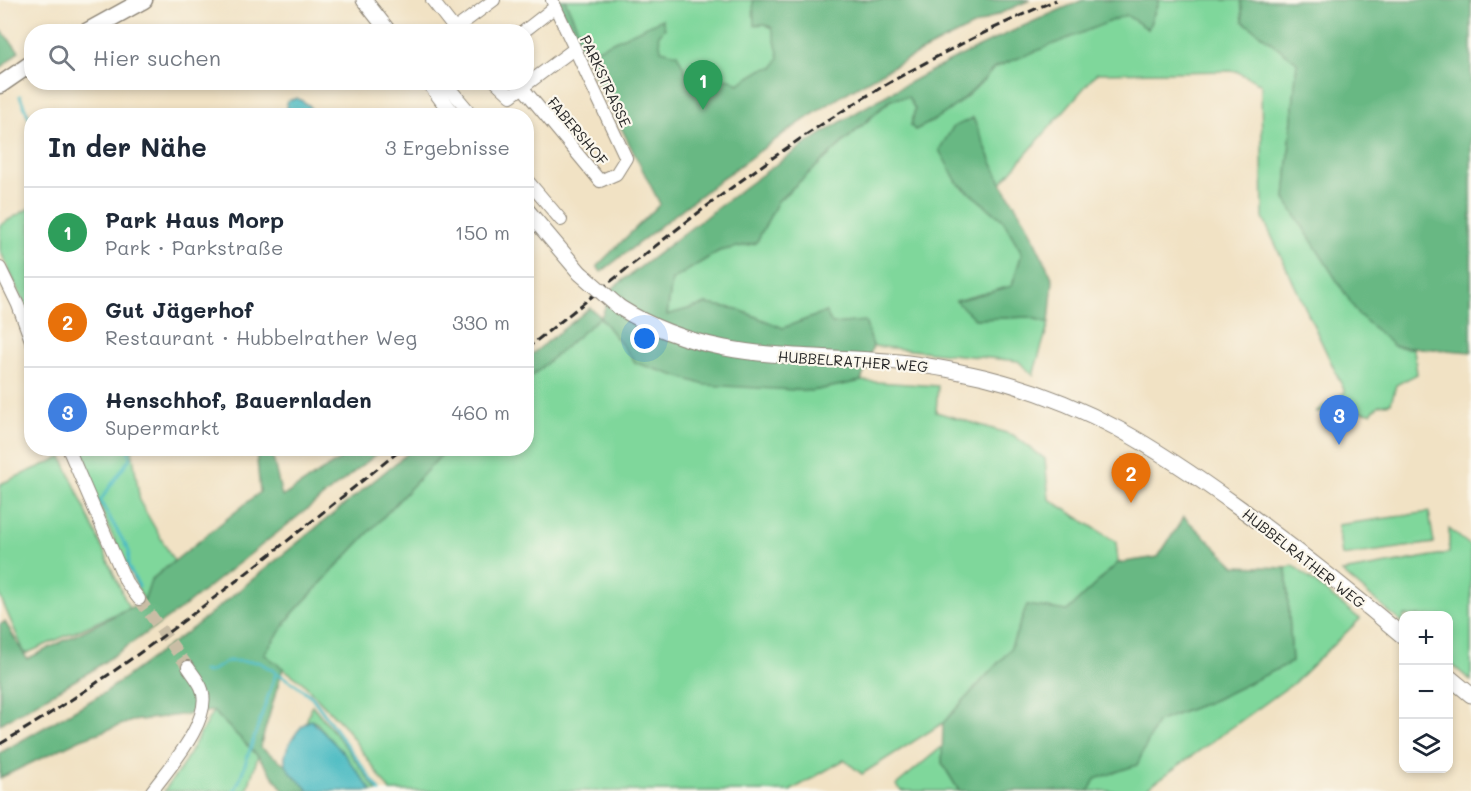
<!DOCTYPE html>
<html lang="de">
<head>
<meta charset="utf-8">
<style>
	body { margin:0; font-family:Mali,sans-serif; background:#f2f2f3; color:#1f2937 }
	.controls { position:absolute; right:18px; bottom:18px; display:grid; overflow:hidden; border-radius:12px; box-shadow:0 3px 9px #0003 }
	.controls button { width:54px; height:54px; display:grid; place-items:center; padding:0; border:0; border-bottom:2px solid #e0e1e3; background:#fff; color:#1f2937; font:30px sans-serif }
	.you { position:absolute; left:645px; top:339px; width:21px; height:21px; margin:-15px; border:4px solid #fff; border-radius:50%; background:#1a73e8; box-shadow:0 0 0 9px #1a73e833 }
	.badge { display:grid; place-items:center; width:39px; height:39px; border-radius:50%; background:#db2777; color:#fff; font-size:20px; font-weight:700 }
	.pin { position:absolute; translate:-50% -50px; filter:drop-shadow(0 2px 3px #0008) }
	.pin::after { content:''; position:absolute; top:32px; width:21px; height:18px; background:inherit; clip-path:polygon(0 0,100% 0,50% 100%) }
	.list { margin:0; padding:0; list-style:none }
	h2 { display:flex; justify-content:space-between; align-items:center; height:78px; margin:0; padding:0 24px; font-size:26px }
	h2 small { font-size:20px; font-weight:400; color:#747a83 }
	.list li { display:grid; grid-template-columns:39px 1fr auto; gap:18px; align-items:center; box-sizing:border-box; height:90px; padding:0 24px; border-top:2px solid #e0e1e3 }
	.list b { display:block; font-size:22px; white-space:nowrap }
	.list p { margin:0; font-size:20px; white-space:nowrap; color:#747a83 }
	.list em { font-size:20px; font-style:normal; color:#747a83 }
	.icon { flex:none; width:33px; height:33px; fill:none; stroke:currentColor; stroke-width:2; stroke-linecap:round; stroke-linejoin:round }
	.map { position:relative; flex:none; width:1471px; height:791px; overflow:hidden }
	.search { position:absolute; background:#fff; box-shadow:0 3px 9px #0003; left:24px; top:24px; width:510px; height:66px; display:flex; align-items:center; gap:15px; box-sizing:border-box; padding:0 21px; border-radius:24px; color:#747a83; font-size:22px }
	.panel { position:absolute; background:#fff; box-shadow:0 3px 9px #0003; left:24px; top:108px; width:510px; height:348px; border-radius:24px }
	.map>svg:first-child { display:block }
	.green { fill:#7fd79b; stroke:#558163; stroke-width:1.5 }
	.forest { fill:#67b883; stroke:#497257; stroke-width:1.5 }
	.water { fill:#4dbcc3; stroke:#3c7477; stroke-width:1.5 }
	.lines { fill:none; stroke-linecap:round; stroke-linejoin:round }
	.stream { stroke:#4dbcc3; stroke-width:3 }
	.minor-tunnel { stroke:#c9bda5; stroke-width:12; stroke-dasharray:12 6; stroke-linecap:butt }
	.minor-casing { stroke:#8e8678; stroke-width:14 }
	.tertiary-casing { stroke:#8e8678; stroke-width:17 }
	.secondary-casing { stroke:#8e8678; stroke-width:19 }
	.minor { stroke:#fff; stroke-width:12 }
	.tertiary { stroke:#fff; stroke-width:15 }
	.secondary { stroke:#fff; stroke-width:16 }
	.rail { stroke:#2b2b2b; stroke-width:3; stroke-dasharray:9 4.5; stroke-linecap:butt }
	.tertiary-bridge-casing { stroke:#8e8678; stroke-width:17; stroke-linecap:butt }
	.tertiary-bridge { stroke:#fff; stroke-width:15 }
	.labels { text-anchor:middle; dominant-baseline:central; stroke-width:4.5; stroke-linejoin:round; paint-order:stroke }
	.street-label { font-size:15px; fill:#2b2b2b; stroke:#fbf7ec }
</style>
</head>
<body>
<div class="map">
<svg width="1471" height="791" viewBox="0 0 1471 791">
	<rect width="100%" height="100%" fill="#fbf7ec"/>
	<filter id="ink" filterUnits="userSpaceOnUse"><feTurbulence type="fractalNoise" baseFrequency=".0167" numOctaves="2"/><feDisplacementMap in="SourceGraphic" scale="12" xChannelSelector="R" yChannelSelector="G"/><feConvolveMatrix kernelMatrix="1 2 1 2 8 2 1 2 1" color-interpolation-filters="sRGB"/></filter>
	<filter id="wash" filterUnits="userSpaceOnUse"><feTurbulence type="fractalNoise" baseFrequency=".008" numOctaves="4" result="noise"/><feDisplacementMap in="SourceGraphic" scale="24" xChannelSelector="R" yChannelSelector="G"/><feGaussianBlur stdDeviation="1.35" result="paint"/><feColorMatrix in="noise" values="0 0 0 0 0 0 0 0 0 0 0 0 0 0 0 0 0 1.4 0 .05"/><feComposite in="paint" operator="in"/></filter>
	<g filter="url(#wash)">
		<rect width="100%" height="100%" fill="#f1e2c4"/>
		<!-- green -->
		<path class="green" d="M565,0h432l-337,204 -36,-166 -35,16z
			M1159,0h82l2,21 54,41 -12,137 109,147 20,3 3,25 -21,11 -5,18 -12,2 -8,8 -9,-1 -5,-4 -42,4 30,-20 -82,-174 -2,-134 -25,-13 -139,2 -96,110 -28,-65 -17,64 47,38 19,33 -10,33 -55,15 18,18 54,-2 20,6 -16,52 -15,-14 -145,-15 -8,-24 -34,2 -5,-12 -43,16 -46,-19 -31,-5 -39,11 5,-35 47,-29 37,-8 22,-42 114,-102 16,-2 7,12 -4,16 4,5c31,-14 57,-36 79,-62l132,-54 22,15z
			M31,207v112l-31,-69v-25z
			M600,317l36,46 176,28 49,-10 77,5 -2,26 77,23 32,24 4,40 67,43 2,21 -51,48 -40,-6 -17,45 -67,73 -81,51 -18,-14 -54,31h-400l-45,-64 -43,-45 -39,-28 30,-41 154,-164 79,-1 1,-68z
			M75,449h60h-3l8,53 34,59 -23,19 -7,21 -34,-70z
			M62,457l67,151 -104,46 -25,-58v-112z
			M1429,512l5,31 -92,13 -4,-31z
			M1449,529l22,17v135l-22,-19 -1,-46h-44l-1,8 -61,-52 107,-19z
			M1293,565l67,54 -65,63 -152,109h-54l6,-12 42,-14 20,-43 57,-22 78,-38 -6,-94z
			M312,705l30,37 35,49h-5l-55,-68 -6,-3 -5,2z
			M213,711l45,45 -11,35h-83l17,-23z
			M943,746l-1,17 17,28h-57l-6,-6z"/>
		<!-- forest -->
		<path class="forest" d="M556,0h9l24,53 73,-34 3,9 -6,7 2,15 16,4 17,34 14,4v-7l9,-7 14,1 7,5 25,-15 11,-2 5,-10 -7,-29 -7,-4 -11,1 -1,-25h277c-70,31 -141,65 -206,107 -78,50 -150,109 -223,165l-4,-6 63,-62z
			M1083,0h76l-11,29 -22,-14 -132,53c-22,26 -48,48 -79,62l-4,-4 4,-17 -7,-12 -17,2 -113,102 -22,42 -37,8 -47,29 -5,35 39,-11 31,5 46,19 43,-16 6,12 33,-3 8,25 -12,35 -49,10 -107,-6 -69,-22 -36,-46 -73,63v-22l63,-50 11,9 13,-30c54,-40 106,-83 160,-121 95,-68 202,-121 309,-166z
			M1241,0h230v352l-77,-6 -36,-32 -73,-115 12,-137 -54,-41z
			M0,29l19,22 -19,18z
			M973,118l28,65 25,39 27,58 -4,43 -20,-6 -54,2 -19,-18 56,-15 10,-33 -19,-33 -46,-38 -18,-32 14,-23z
			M256,449h15l11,48 74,-48h27l-202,160 -90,62 -91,53v-100l5,-2 22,37 117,-58 7,-21 109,-88z
			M413,449h34l-154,164 -29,41 19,14 -23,79 26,18 23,26h-25l-26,-35 -45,-45 -81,10 -51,18 -81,39v-25l104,-60 90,-66z
			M1184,517l51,49 51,2 6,94 -78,38 -57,22 -20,43 -42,14 -6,12h-130l-17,-28 1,-40 67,-73 17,-45 40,6 51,-48 40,-6z"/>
		<!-- water -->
		<path class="water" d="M297,98l12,7 5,10h-27v-14z
			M311,720l30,30 31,41h-63c-7,-8 -19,-17 -23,-26 -6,-13 14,-41 25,-45z"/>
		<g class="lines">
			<!-- stream -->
			<path class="stream" d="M20,96l12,29
				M128,448l2,10 -30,43 29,50 -1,15 11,20
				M203,671l6,1 19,-11 31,1 36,22 17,13 68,94
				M234,791l5,-9 37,-109"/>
		</g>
	</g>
	<g filter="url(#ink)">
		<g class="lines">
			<!-- minor-tunnel -->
			<path class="minor-tunnel" d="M139,599l49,68"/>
			<!-- minor casing -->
			<g class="minor-casing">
				<path id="minor" d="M432,0l25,32
					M455,29l39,-29
					M523,32l32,-25
					M496,82l15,14 63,-47
					M432,86l19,4 22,26
					M522,87l78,94 16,-7 10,-16 -74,-158
					M526,179l35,41
					M0,268l18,37 14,38
					M68,448l58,134 13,17
					M152,791c17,-23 63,-74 49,-104 -3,-7 -9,-14 -13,-20"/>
			</g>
			<!-- tertiary casing -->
			<g class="tertiary-casing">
				<path id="tertiary" d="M364,0l25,32
					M429,82l25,34
					M526,209l54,64
					M619,307c89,57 181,46 280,55 29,3 58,9 85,15 102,25 173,71 256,131 56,41 111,84 164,129
					M1448,676l23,19"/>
			</g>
			<!-- secondary casing -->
			<g class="secondary-casing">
				<path id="secondary" d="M86,32l58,-32
					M0,85l32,-22"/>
			</g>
			<!-- minor -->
			<use href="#minor" class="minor"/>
			<!-- tertiary -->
			<use href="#tertiary" class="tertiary"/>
			<!-- secondary -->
			<use href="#secondary" class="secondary"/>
			<!-- rail -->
			<path class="rail" d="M526,349c99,-78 195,-159 301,-228 72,-47 150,-87 229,-121
				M0,744c145,-85 272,-191 403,-296"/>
			<!-- tertiary-bridge casing -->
			<g class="tertiary-bridge-casing">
				<path id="tertiary-bridge" d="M580,273l39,34"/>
			</g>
			<!-- tertiary-bridge -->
			<use href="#tertiary-bridge" class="tertiary-bridge"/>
		</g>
	</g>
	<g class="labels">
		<!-- street labels -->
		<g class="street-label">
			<text transform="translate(606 81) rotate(65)">PARKSTRASSE</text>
			<text transform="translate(578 131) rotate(50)">FABERSHOF</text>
			<text transform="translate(853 361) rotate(4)">HUBBELRATHER WEG</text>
			<text transform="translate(1304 558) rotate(38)">HUBBELRATHER WEG</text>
		</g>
	</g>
</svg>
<div class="controls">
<button>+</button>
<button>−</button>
<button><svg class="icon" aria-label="layers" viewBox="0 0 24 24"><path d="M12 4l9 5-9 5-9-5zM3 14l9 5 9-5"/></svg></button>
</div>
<div class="you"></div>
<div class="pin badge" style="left:703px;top:110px;background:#2e9e5b">1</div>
<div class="pin badge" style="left:1131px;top:503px;background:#e8710a">2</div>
<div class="pin badge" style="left:1339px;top:445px;background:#3f7fe0">3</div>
<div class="search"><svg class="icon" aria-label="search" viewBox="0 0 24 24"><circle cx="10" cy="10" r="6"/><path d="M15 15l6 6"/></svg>Hier suchen</div>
<section class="panel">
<h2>In der Nähe<small>3 Ergebnisse</small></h2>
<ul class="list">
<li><span class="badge" style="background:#2e9e5b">1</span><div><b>Park Haus Morp</b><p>Park · Parkstraße</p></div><em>150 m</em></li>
<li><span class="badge" style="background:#e8710a">2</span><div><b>Gut Jägerhof</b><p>Restaurant · Hubbelrather Weg</p></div><em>330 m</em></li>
<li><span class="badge" style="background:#3f7fe0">3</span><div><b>Henschhof, Bauernladen</b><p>Supermarkt</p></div><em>460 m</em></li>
</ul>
</section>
</div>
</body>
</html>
